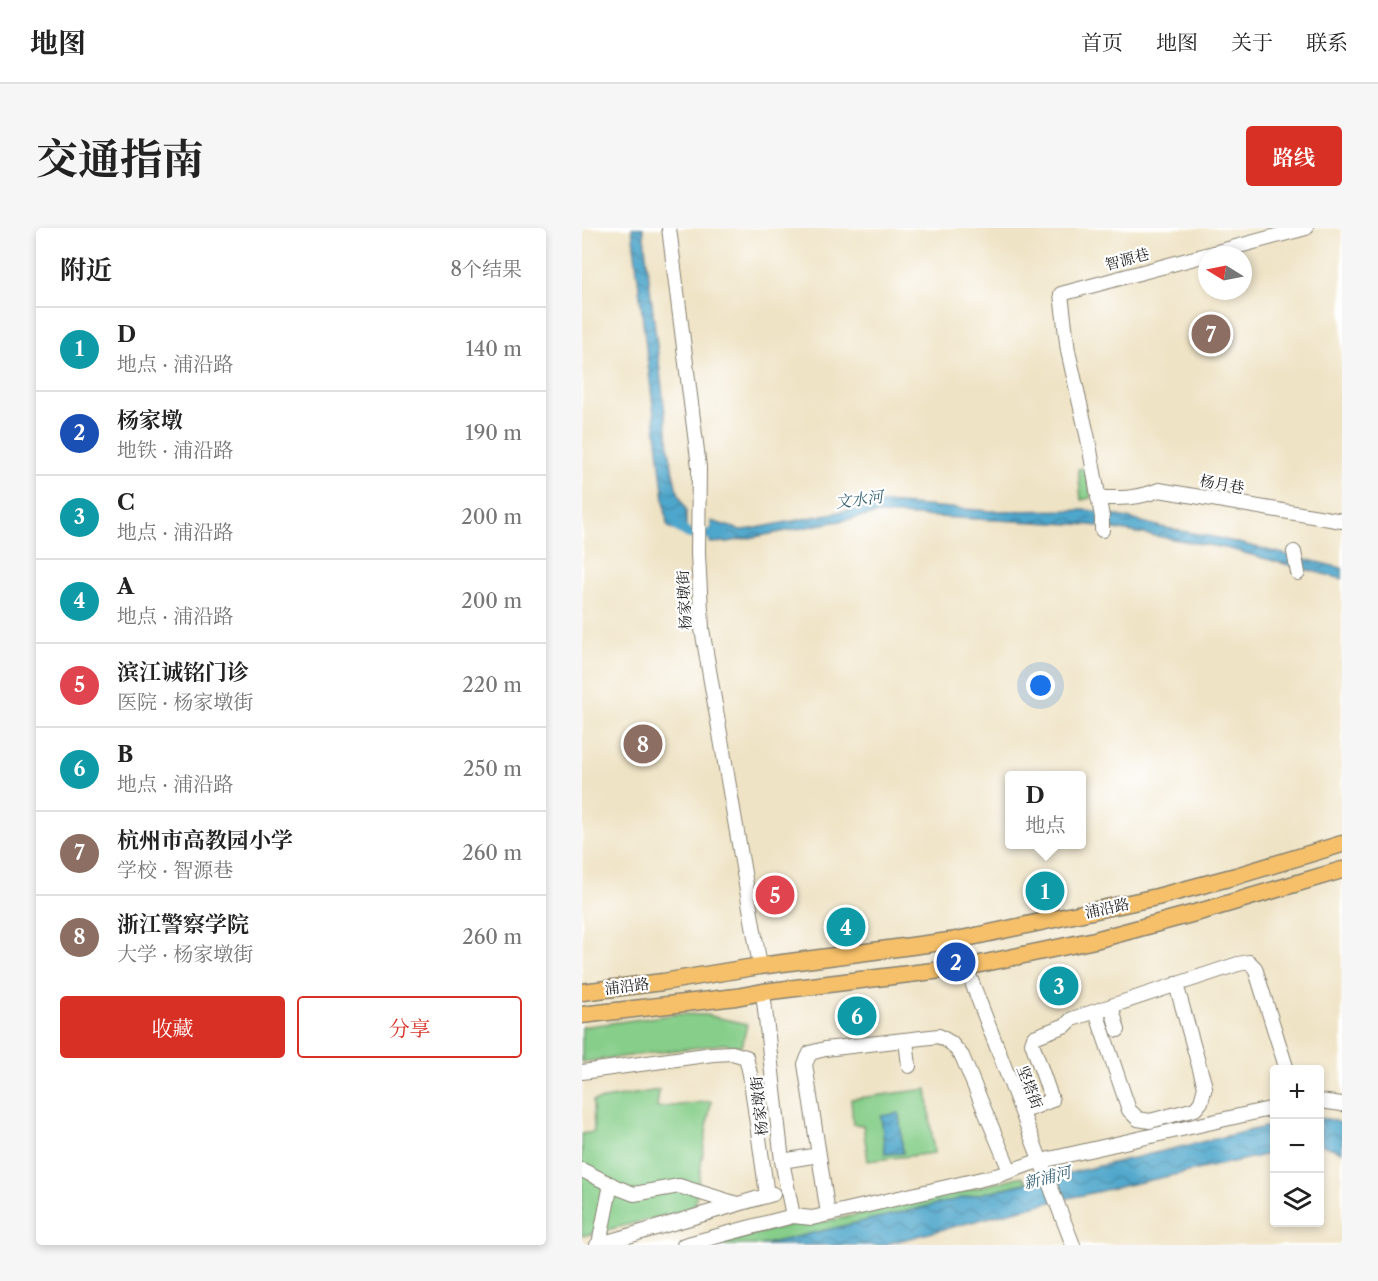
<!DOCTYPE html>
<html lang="zh">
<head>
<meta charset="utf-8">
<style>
	body { margin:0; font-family:"Libre Caslon Text","Noto Serif SC",serif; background:#f6f6f6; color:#222 }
	.controls { position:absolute; right:18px; bottom:18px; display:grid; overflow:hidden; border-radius:6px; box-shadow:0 3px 9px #0003 }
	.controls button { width:54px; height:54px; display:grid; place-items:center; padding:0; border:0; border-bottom:2px solid #e0e0e0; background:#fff; color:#222; font:30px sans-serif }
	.compass { position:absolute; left:616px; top:18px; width:54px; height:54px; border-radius:50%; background:#fff; box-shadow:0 3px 9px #0003; rotate:280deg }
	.you { position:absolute; left:459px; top:458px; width:21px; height:21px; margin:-15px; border:4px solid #fff; border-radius:50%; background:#1a73e8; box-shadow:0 0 0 9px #1a73e833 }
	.badge { display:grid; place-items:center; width:39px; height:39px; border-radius:50%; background:#d93025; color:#fff; font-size:20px; font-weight:700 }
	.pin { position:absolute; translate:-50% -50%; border:3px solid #fff; box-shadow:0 2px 6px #0006 }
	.popup { position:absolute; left:423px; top:543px; width:81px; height:78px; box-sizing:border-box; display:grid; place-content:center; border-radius:6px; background:#fff; filter:drop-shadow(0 2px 4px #0005); font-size:20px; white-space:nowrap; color:#767676 }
	.popup b { font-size:22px; color:#222 }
	.popup::after { content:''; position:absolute; left:50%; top:100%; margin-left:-12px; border:12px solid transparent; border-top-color:#fff }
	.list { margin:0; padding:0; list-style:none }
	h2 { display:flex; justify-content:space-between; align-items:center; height:78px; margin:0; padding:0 24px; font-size:26px }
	h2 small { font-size:20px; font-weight:400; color:#767676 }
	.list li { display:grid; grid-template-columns:39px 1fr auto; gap:18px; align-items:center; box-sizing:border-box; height:84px; padding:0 24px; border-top:2px solid #e0e0e0 }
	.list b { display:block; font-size:22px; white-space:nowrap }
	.list p { margin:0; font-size:20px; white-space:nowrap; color:#767676 }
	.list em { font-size:20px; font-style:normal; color:#767676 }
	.actions { display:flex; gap:12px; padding:18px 24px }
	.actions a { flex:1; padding:14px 0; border:2px solid #d93025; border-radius:6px; text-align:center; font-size:21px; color:#d93025 }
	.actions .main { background:#d93025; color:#fff }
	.icon { flex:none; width:33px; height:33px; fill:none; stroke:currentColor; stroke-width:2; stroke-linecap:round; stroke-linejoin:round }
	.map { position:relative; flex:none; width:760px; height:1017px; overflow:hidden; border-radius:6px }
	header { display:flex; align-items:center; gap:36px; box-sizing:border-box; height:84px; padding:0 30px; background:#fff; border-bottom:2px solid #e0e0e0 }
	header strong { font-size:28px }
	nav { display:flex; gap:33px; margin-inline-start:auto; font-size:21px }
	.intro { display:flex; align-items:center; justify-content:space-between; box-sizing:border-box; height:144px; padding:0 36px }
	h1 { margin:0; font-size:42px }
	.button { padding:15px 27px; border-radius:6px; background:#d93025; color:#fff; font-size:21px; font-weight:700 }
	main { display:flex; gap:36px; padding:0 36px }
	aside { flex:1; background:#fff; border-radius:6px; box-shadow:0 3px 9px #0003 }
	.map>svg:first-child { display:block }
	.green { fill:#86ce89; stroke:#517552; stroke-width:1.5 }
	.water { fill:url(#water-waves); stroke:#356174; stroke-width:1.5 }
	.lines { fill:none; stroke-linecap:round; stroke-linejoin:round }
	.canal { stroke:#4ea6cb; stroke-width:10 }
	.minor-casing { stroke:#868070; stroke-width:16 }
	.major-casing { stroke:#868070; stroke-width:19 }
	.minor { stroke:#fff; stroke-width:14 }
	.major { stroke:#f6c06b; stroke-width:16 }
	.labels { text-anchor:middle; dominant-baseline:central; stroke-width:4.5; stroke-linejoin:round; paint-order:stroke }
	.street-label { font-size:15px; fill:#1c1c1c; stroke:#fff }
	.water-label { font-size:16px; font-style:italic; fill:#356174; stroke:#fff }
</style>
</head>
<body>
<header>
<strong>地图</strong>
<nav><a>首页</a><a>地图</a><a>关于</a><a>联系</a></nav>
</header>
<div class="intro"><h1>交通指南</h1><a class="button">路线</a></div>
<main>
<aside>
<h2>附近<small>8个结果</small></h2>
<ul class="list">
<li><span class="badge" style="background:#0f9aa8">1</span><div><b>D</b><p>地点 · 浦沿路</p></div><em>140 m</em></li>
<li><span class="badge" style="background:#1a4fb4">2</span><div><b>杨家墩</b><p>地铁 · 浦沿路</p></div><em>190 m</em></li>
<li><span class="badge" style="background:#0f9aa8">3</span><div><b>C</b><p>地点 · 浦沿路</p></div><em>200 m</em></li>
<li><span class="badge" style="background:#0f9aa8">4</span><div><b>A</b><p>地点 · 浦沿路</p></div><em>200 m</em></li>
<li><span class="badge" style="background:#e0444e">5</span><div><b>滨江诚铭门诊</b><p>医院 · 杨家墩街</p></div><em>220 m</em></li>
<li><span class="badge" style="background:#0f9aa8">6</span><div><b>B</b><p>地点 · 浦沿路</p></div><em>250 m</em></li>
<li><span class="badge" style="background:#8d6e63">7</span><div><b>杭州市高教园小学</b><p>学校 · 智源巷</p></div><em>260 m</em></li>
<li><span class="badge" style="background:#8d6e63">8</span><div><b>浙江警察学院</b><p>大学 · 杨家墩街</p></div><em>260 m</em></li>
</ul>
<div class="actions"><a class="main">收藏</a><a>分享</a></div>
</aside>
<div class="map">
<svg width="760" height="1017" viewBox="0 0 760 1017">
	<defs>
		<pattern id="water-waves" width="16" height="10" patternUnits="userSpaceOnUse" patternTransform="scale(1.5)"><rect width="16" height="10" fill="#4ea6cb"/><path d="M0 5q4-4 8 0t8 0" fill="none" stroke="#4086a4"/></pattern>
	</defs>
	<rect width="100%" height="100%" fill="#fff"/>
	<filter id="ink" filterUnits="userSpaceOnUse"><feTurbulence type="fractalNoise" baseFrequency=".0167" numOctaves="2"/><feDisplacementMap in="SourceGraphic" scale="12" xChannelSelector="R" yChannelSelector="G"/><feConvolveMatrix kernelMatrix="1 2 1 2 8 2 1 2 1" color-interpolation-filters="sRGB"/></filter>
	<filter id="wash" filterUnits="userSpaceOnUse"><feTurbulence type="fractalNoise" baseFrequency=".008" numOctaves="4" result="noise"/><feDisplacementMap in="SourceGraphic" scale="24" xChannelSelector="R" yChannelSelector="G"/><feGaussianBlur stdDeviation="1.35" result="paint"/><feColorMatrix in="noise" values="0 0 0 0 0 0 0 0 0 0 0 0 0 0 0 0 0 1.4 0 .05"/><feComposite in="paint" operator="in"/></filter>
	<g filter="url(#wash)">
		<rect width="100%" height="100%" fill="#efe3c5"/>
		<!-- green -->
		<path class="green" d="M505,240l4,30 -10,2 -3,-31z
			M96,786l28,1 41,9 -5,22 -18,-2 -142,18v-35z
			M345,861l7,64 -66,8 -5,-36 -10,-1 -2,-25z
			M77,862l-2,18 54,-7 -16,103 -11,7 -102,25v-102l12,-2 -1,-31z
			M440,948l6,6 -81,20 -185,43h-48l72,-19 13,-3 10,2 148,-32z"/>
		<!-- water -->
		<path class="water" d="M50,0h11l27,227 6,32 10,23v24l-15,-5 -4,-4z
			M304,275l105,8 96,-1 25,4 49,13 57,11 124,30v11l-117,-31 -134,-23 -214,-11 -149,28 -18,1 1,-22 30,9 10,-1z
			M317,885l4,40 -18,1 -4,-38z
			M738,890l14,2 8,4v28l-22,-8z
			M692,897v28l-237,52 -154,40h-121z"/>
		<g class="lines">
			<!-- canal -->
			<path class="canal" d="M95,295v4l12,7 35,1"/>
		</g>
	</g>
	<g filter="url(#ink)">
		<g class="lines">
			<!-- minor casing -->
			<g class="minor-casing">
				<path id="minor" d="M87,0l30,239 -1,87 4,75 58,337
					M516,270c23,0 39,1 61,-8l183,31
					M520,302v-13l-14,-78 -20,-88 -7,-57 245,-66
					M712,324l4,21
					M375,712l9,27 107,278
					M181,764l19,169 11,55
					M529,778l7,24
					M514,784l33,98 9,9 12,2 45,-12 6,-7 4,-15 -29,-103
					M324,812l3,26
					M0,844l131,-18 19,-1 14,4 4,17 17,121
					M738,873l22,3
					M440,884l30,-12 -20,-57 2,-6 32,-12 6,-6 166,-55 11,-2 6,6 32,102
					M200,933l37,-6
					M459,933l233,-53
					M0,942l34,17 18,7 45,-8 58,18
					M246,986l-23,-150 5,-11 15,-4 114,-13 12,7 11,13 48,115
					M17,1016l12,-60
					M15,1017l176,-51
					M102,1017l109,-29 19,2 187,-43 42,-15"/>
			</g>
			<!-- major casing -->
			<g class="major-casing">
				<path id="major" d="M0,764l81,-10 97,-16 197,-26 200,-43 79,-21 106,-32
					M0,787l154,-18 27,-5 203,-25 129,-27 111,-30 136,-40"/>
			</g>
			<!-- minor -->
			<use href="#minor" class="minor"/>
			<!-- major -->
			<use href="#major" class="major"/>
		</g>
	</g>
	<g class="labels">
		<!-- street labels -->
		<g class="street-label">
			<text transform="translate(545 31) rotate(-15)">智源巷</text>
			<text transform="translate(640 256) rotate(10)">杨月巷</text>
			<text transform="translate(102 372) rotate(-93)">杨家墩街</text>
			<text transform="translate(525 680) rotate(-12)">浦沿路</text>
			<text transform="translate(45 758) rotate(-7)">浦沿路</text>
			<text transform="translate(448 859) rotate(69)">坚塔街</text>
			<text transform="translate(177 878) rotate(-96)">杨家墩街</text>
		</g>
		<!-- water labels -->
		<g class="water-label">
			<text transform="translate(277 271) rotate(-7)">文水河</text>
			<text transform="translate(465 949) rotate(-14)">新浦河</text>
		</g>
	</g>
</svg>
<div class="controls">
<button>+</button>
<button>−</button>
<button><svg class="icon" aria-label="layers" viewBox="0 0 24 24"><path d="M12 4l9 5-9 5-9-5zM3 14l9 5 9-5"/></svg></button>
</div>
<svg class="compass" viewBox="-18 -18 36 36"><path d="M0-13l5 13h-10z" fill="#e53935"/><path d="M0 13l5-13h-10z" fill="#767676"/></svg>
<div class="you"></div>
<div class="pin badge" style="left:463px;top:663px;background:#0f9aa8">1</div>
<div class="popup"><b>D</b>地点</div>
<div class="pin badge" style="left:374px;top:734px;background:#1a4fb4">2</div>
<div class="pin badge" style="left:477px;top:758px;background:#0f9aa8">3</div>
<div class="pin badge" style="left:264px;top:699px;background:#0f9aa8">4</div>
<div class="pin badge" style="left:193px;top:667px;background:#e0444e">5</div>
<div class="pin badge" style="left:275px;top:788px;background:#0f9aa8">6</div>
<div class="pin badge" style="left:629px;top:106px;background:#8d6e63">7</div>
<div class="pin badge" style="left:61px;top:516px;background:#8d6e63">8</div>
</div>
</main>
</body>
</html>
